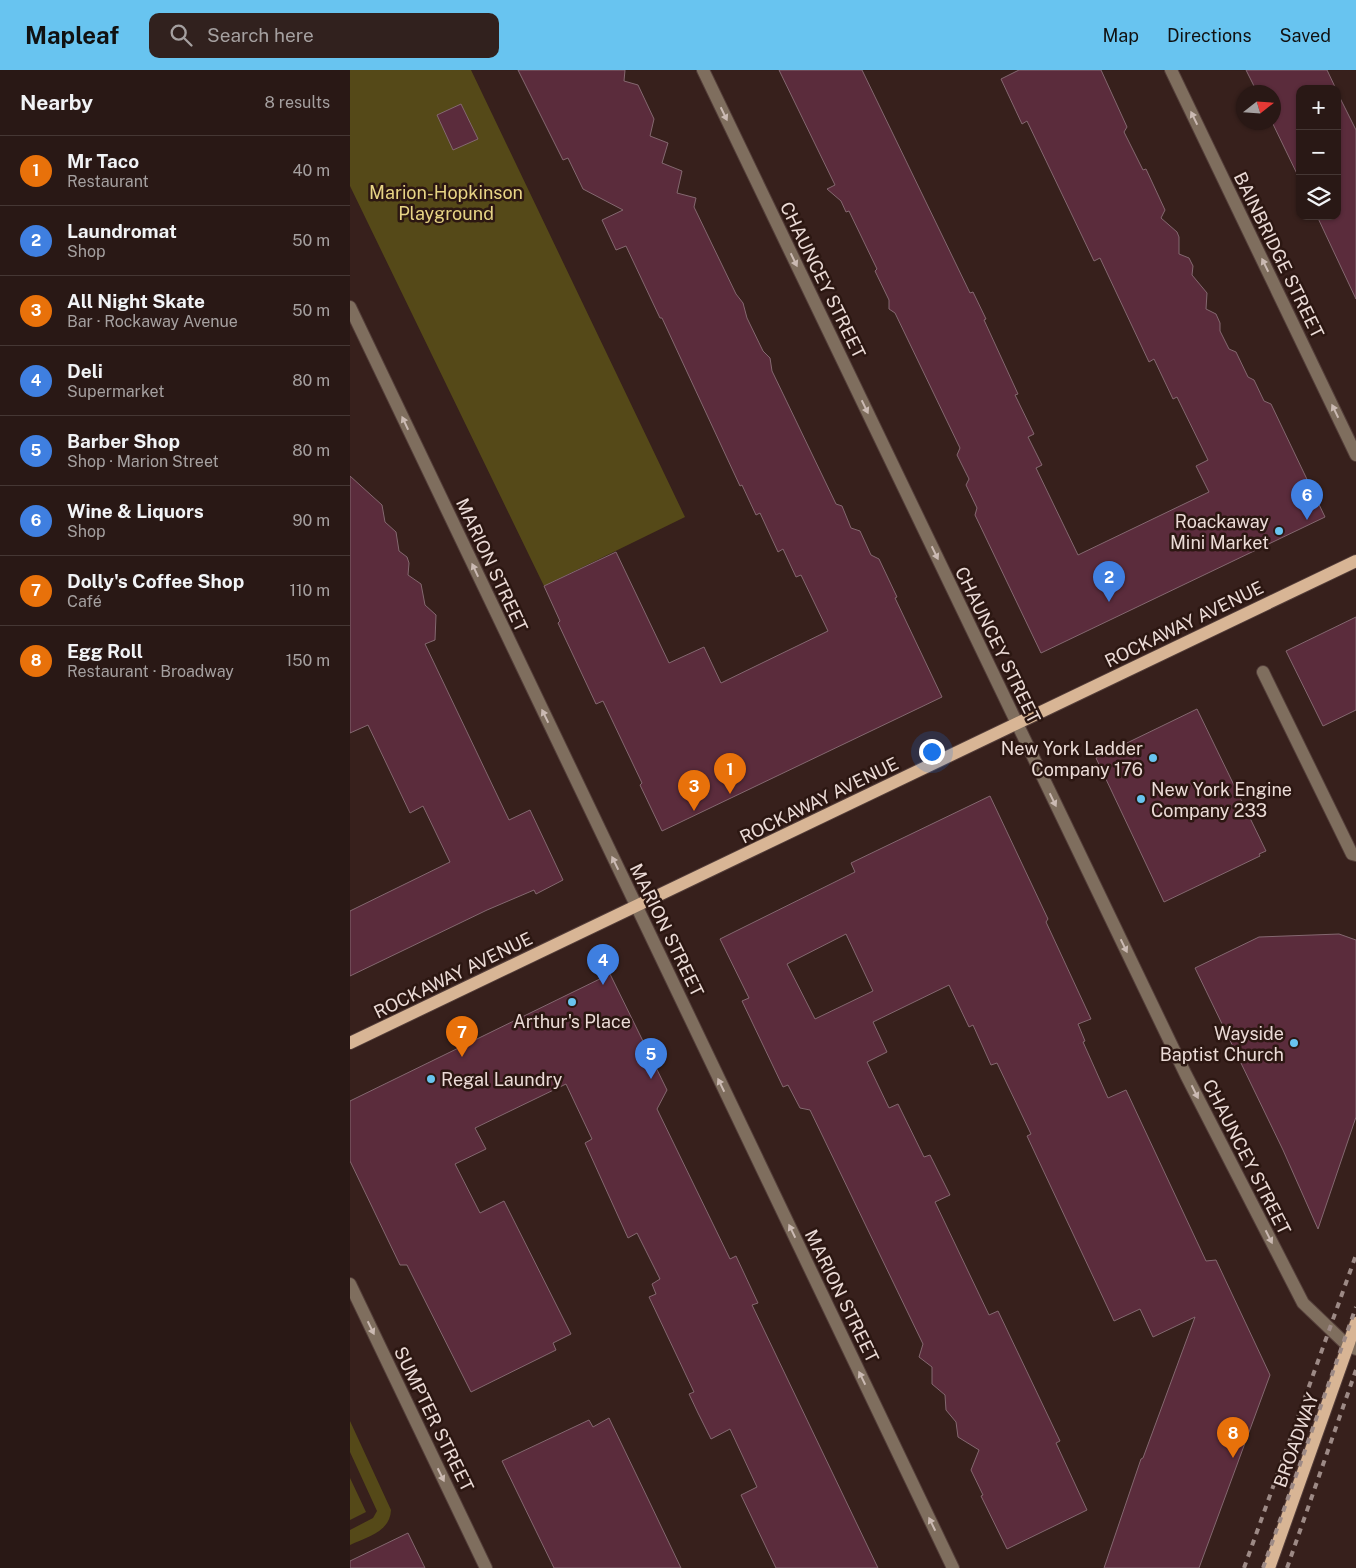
<!DOCTYPE html>
<html lang="en">
<head>
<meta charset="utf-8">
<style>
	body { margin:0; font-family:"Public Sans",sans-serif; background:#31211e; color:#f1f3f6 }
	.controls { position:absolute; right:15px; top:15px; display:grid; overflow:hidden; border-radius:10px; box-shadow:0 1px 4px #0004 }
	.controls button { width:45px; height:45px; display:grid; place-items:center; padding:0; border:0; border-bottom:1px solid #453734; background:#291815; color:#f1f3f6; font:25px sans-serif }
	.compass { position:absolute; left:886px; top:15px; width:45px; height:45px; border-radius:50%; background:#291815; box-shadow:0 1px 4px #0004; rotate:73deg }
	.you { position:absolute; left:581px; top:681px; width:18px; height:18px; margin:-12px; border:4px solid #fff; border-radius:50%; background:#1a73e8; box-shadow:0 0 0 8px #1a73e833 }
	.badge { display:grid; place-items:center; width:32px; height:32px; border-radius:50%; background:#68c4f0; color:#fff; font-size:16px; font-weight:700 }
	.pin { position:absolute; translate:-50% -41px; filter:drop-shadow(0 1px 2px #0008) }
	.pin::after { content:''; position:absolute; top:26px; width:18px; height:15px; background:inherit; clip-path:polygon(0 0,100% 0,50% 100%) }
	.list { margin:0; padding:0; list-style:none }
	h2 { display:flex; justify-content:space-between; align-items:center; height:65px; margin:0; padding:0 20px; font-size:21px }
	h2 small { font-size:16px; font-weight:400; color:#a5a0a0 }
	.list li { display:grid; grid-template-columns:32px 1fr auto; gap:15px; align-items:center; box-sizing:border-box; height:70px; padding:0 20px; border-top:1px solid #453734 }
	.list b { display:block; font-size:19px; white-space:nowrap }
	.list p { margin:0; font-size:16px; white-space:nowrap; color:#a5a0a0 }
	.list em { font-size:16px; font-style:normal; color:#a5a0a0 }
	.icon { flex:none; width:28px; height:28px; fill:none; stroke:currentColor; stroke-width:2; stroke-linecap:round; stroke-linejoin:round }
	.map { position:relative; flex:none; width:1006px; height:1498px; overflow:hidden }
	header { display:flex; align-items:center; gap:30px; box-sizing:border-box; height:70px; padding:0 25px; background:#68c4f0; color:#111 }
	header strong { font-size:24px }
	nav { display:flex; gap:28px; margin-inline-start:auto; font-size:18px }
	.search { width:350px; height:45px; background:#31211e; display:flex; align-items:center; gap:12px; box-sizing:border-box; padding:0 18px; border-radius:10px; color:#a5a0a0; font-size:19px }
	main { display:flex }
	aside { flex:1; background:#291815 }
	.map>svg:first-child { display:block }
	.green { fill:#554918 }
	.building { fill:#5b2c3c; stroke:#846870; fill-rule:evenodd }
	.lines { fill:none; stroke-linecap:round; stroke-linejoin:round }
	.minor-casing { stroke:#543e3a; stroke-width:14 }
	.major-casing { stroke:#543e3a; stroke-width:14 }
	.minor { stroke:#7f6e5e; stroke-width:12 }
	.major { stroke:#d8b595; stroke-width:12 }
	.rail { stroke:#9d8a86; stroke-width:4; stroke-dasharray:6 6; stroke-linecap:butt }
	.oneway { fill:#cbbab3 }
	.poi-dot { fill:#68c4f0; stroke:#2c1712; stroke-width:2 }
	.labels { text-anchor:middle; dominant-baseline:central; stroke-width:5; stroke-linejoin:round; paint-order:stroke }
	.park-label { font-size:18px; fill:#e7d485; stroke:#2c1712 }
	.street-label { font-size:18px; fill:#ebdbd7; stroke:#2c1712 }
	.poi-label { font-size:18px; fill:#ebdbd7; stroke:#2c1712; text-anchor:end }
</style>
</head>
<body>
<header>
<strong>Mapleaf</strong>
<div class="search"><svg class="icon" aria-label="search" viewBox="0 0 24 24"><circle cx="10" cy="10" r="6"/><path d="M15 15l6 6"/></svg>Search here</div>
<nav><a>Map</a><a>Directions</a><a>Saved</a></nav>
</header>
<main>
<aside>
<h2>Nearby<small>8 results</small></h2>
<ul class="list">
<li><span class="badge" style="background:#e8710a">1</span><div><b>Mr Taco</b><p>Restaurant</p></div><em>40 m</em></li>
<li><span class="badge" style="background:#3f7fe0">2</span><div><b>Laundromat</b><p>Shop</p></div><em>50 m</em></li>
<li><span class="badge" style="background:#e8710a">3</span><div><b>All Night Skate</b><p>Bar · Rockaway Avenue</p></div><em>50 m</em></li>
<li><span class="badge" style="background:#3f7fe0">4</span><div><b>Deli</b><p>Supermarket</p></div><em>80 m</em></li>
<li><span class="badge" style="background:#3f7fe0">5</span><div><b>Barber Shop</b><p>Shop · Marion Street</p></div><em>80 m</em></li>
<li><span class="badge" style="background:#3f7fe0">6</span><div><b>Wine &amp; Liquors</b><p>Shop</p></div><em>90 m</em></li>
<li><span class="badge" style="background:#e8710a">7</span><div><b>Dolly's Coffee Shop</b><p>Café</p></div><em>110 m</em></li>
<li><span class="badge" style="background:#e8710a">8</span><div><b>Egg Roll</b><p>Restaurant · Broadway</p></div><em>150 m</em></li>
</ul>
</aside>
<div class="map">
<svg width="1006" height="1498" viewBox="0 0 1006 1498">
	<rect width="100%" height="100%" fill="#37201c"/>
	<!-- green -->
	<path class="green" d="M0,0h121l214,447 -141,69 -194,-400z
		M0,1351l41,89c-1,22 -24,27 -41,35v-15l23,-12 4,-7 -27,-59z
		M0,1408l16,34 -16,8z"/>
	<!-- building -->
	<path class="building" d="M168,0h107l-1,11 14,4 16,34 -4,17 18,7 -6,20 20,8 -5,22 19,5 -2,9 42,87 7,9 4,15 16,33 7,7 2,13 64,133 6,2 9,22 9,3 11,24 8,4 18,38 -2,1 47,99 -280,134 -22,-46 2,-2 -39,-82 -7,3 -38,-81 2,-2 -16,-35 72,-34 53,111 35,-16 17,36 107,-52 -27,-56 -5,2 -13,-28 -5,3 -18,-39 -4,2 -14,-30 -2,1 -78,-168h-2l-34,-72 -10,4 -14,-30 21,-10 -40,-21 -15,-31 -5,2z
		M429,0h83l108,223 3,-1 13,27 -2,1 34,74 -3,1 19,39 -6,3 14,28 -6,3 42,87 131,-63 -13,-26 12,-6 -31,-63 -4,2 -19,-40 -5,3 -49,-104 -6,3 -67,-140 -5,3 -21,-45 18,-9h82l26,57 -3,5 19,38 3,-1 19,41 -4,8 16,14 2,5v17l10,4 4,8 -1,9 15,18 -1,16 10,5 4,9v8l9,18 7,3 12,25 6,3 10,21 7,3 54,113 -284,136 -66,-138 2,-7 -11,-23 3,-6 -12,-24 3,-7 -65,-135 -6,-4v-9l-14,-29 2,-2 -28,-58 -3,1 -5,-11 -14,-12 8,-4z
		M896,0h81l9,19h-36v91l-28,-58h2v-30h-17z
		M987,22l19,38v169l-39,-83h20z
		M111,34l17,35 -25,11 -16,-35z
		M0,406l32,29 3,17 11,10 3,19 8,6 2,6 -1,12 13,9 4,21 11,10 -1,25 -10,4 84,176 21,-10 33,70 -27,14 -2,-4 -47,20 -137,66v-65l100,-49 -27,-56 -13,7 -42,-88 -18,8z
		M1006,547v93l-33,16 -37,-75z
		M847,639l69,142 -7,3 1,2 -96,46 -68,-144z
		M640,726l58,123 -2,3 45,97 -13,5 7,17 -2,1 25,56 18,-8 80,171 10,-1 54,115 -71,193h-95l37,-109 2,-1 52,-141 -42,20 -13,-28 -26,12 -87,-185 4,-2 -34,-71 -6,2 -18,-40 -4,2 -20,-42 -76,37 14,30 -20,10 22,46 9,-4 26,53 6,-2 20,40 -15,7 54,113 9,-4 62,130 -4,2 31,67 -80,39 -26,-53 2,-1 -12,-25 8,-20 -21,-13 -2,-15 -10,-12 -1,-15 -13,-11v-17l-13,-10 4,-13 -113,-234 -10,-2 -12,-23 -5,2 -41,-86 7,-3 -29,-59 135,-67 -4,-9zM496,864l27,57 -58,28 -28,-55z
		M989,864l17,6v177l-38,112 -35,-79 -88,-182 64,-31z
		M260,904l57,116 -10,19 73,150 6,-3 22,47 -6,2 126,263h-102l-35,-73 16,-8 -27,-58 -19,10 -13,-26 -9,-19 5,-2 -45,-95 7,-3 -4,-10 8,-5 -23,-46 -9,5 -43,-95 7,-4 -26,-55 -91,44 11,21 -31,15 25,49 24,-12 67,133 -18,9 3,7 -85,42 -64,-127h-7l-50,-104v-60z
		M259,1348l40,83 32,67h-127l-52,-107 87,-41 4,7z
		M58,1463l17,35h-75v-7z"/>
	<g class="lines">
		<!-- minor casing -->
		<g class="minor-casing">
			<path id="minor" d="M353,0l483,1005 117,228 45,43 8,3
				M821,0l185,385
				M0,237l603,1261
				M913,602l89,182 4,1
				M0,1214l136,284"/>
		</g>
		<!-- major casing -->
		<g class="major-casing">
			<path id="major" d="M0,973l1006,-482
				M919,1498l87,-245"/>
		</g>
		<!-- minor -->
		<use href="#minor" class="minor"/>
		<!-- major -->
		<use href="#major" class="major"/>
		<!-- rail -->
		<path class="rail" d="M894,1498l112,-313
			M913,1498l93,-261
			M937,1498l69,-198"/>
	</g>
	<!-- one-way arrows -->
	<defs><path id="oneway-solid" d="M-6-.8H1V-3.2L6.5 0L1 3.2V.8H-6Z" transform="scale(1.25)"/></defs>
	<g class="oneway">
		<use href="#oneway-solid" transform="translate(374 44) rotate(64)"/>
		<use href="#oneway-solid" transform="translate(844 48) rotate(-116)"/>
		<use href="#oneway-solid" transform="translate(444 190) rotate(64)"/>
		<use href="#oneway-solid" transform="translate(915 195) rotate(-116)"/>
		<use href="#oneway-solid" transform="translate(515 337) rotate(64)"/>
		<use href="#oneway-solid" transform="translate(985 341) rotate(-116)"/>
		<use href="#oneway-solid" transform="translate(55 353) rotate(-115)"/>
		<use href="#oneway-solid" transform="translate(585 483) rotate(64)"/>
		<use href="#oneway-solid" transform="translate(125 500) rotate(-115)"/>
		<use href="#oneway-solid" transform="translate(195 646) rotate(-116)"/>
		<use href="#oneway-solid" transform="translate(703 730) rotate(64)"/>
		<use href="#oneway-solid" transform="translate(265 793) rotate(-116)"/>
		<use href="#oneway-solid" transform="translate(774 876) rotate(64)"/>
		<use href="#oneway-solid" transform="translate(371 1015) rotate(-116)"/>
		<use href="#oneway-solid" transform="translate(845 1022) rotate(63)"/>
		<use href="#oneway-solid" transform="translate(442 1161) rotate(-116)"/>
		<use href="#oneway-solid" transform="translate(919 1167) rotate(63)"/>
		<use href="#oneway-solid" transform="translate(21 1258) rotate(64)"/>
		<use href="#oneway-solid" transform="translate(512 1308) rotate(-116)"/>
		<use href="#oneway-solid" transform="translate(91 1405) rotate(64)"/>
		<use href="#oneway-solid" transform="translate(582 1454) rotate(-116)"/>
	</g>
	<!-- markers -->
	<g class="poi-dot">
		<circle cx="929" cy="461" r="5"/>
		<circle cx="803" cy="688" r="5"/>
		<circle cx="791" cy="729" r="5"/>
		<circle cx="222" cy="932" r="5"/>
		<circle cx="944" cy="973" r="5"/>
		<circle cx="81" cy="1009" r="5"/>
	</g>
	<g class="labels">
		<!-- park labels -->
		<g class="park-label">
			<text x="96" y="122">Marion-Hopkinson<tspan x="96" dy="21">Playground</tspan></text>
		</g>
		<!-- street labels -->
		<g class="street-label">
			<text transform="translate(929 185) rotate(64)">BAINBRIDGE STREET</text>
			<text transform="translate(473 210) rotate(64)">CHAUNCEY STREET</text>
			<text transform="translate(142 495) rotate(65)">MARION STREET</text>
			<text transform="translate(834 554) rotate(-26)">ROCKAWAY AVENUE</text>
			<text transform="translate(648 575) rotate(64)">CHAUNCEY STREET</text>
			<text transform="translate(469 730) rotate(-26)">ROCKAWAY AVENUE</text>
			<text transform="translate(317 860) rotate(64)">MARION STREET</text>
			<text transform="translate(103 905) rotate(-26)">ROCKAWAY AVENUE</text>
			<text transform="translate(897 1087) rotate(63)">CHAUNCEY STREET</text>
			<text transform="translate(492 1226) rotate(64)">MARION STREET</text>
			<text transform="translate(84 1349) rotate(64)">SUMPTER STREET</text>
			<text transform="translate(946 1370) rotate(-70)">BROADWAY</text>
		</g>
		<!-- poi labels -->
		<g class="poi-label">
			<text x="919" y="451">Roackaway<tspan x="919" dy="21">Mini Market</tspan></text>
			<text x="793" y="678">New York Ladder<tspan x="793" dy="21">Company 176</tspan></text>
			<text x="801" y="719" text-anchor="start">New York Engine<tspan x="801" dy="21">Company 233</tspan></text>
			<text x="222" y="951" text-anchor="middle">Arthur's Place</text>
			<text x="934" y="963">Wayside<tspan x="934" dy="21">Baptist Church</tspan></text>
			<text x="91" y="1009" text-anchor="start">Regal Laundry</text>
		</g>
	</g>
</svg>
<div class="controls">
<button>+</button>
<button>−</button>
<button><svg class="icon" aria-label="layers" viewBox="0 0 24 24"><path d="M12 4l9 5-9 5-9-5zM3 14l9 5 9-5"/></svg></button>
</div>
<svg class="compass" viewBox="-18 -18 36 36"><path d="M0-13l5 13h-10z" fill="#e53935"/><path d="M0 13l5-13h-10z" fill="#a5a0a0"/></svg>
<div class="you"></div>
<div class="pin badge" style="left:380px;top:724px;background:#e8710a">1</div>
<div class="pin badge" style="left:759px;top:532px;background:#3f7fe0">2</div>
<div class="pin badge" style="left:344px;top:741px;background:#e8710a">3</div>
<div class="pin badge" style="left:253px;top:915px;background:#3f7fe0">4</div>
<div class="pin badge" style="left:301px;top:1009px;background:#3f7fe0">5</div>
<div class="pin badge" style="left:957px;top:450px;background:#3f7fe0">6</div>
<div class="pin badge" style="left:112px;top:987px;background:#e8710a">7</div>
<div class="pin badge" style="left:883px;top:1388px;background:#e8710a">8</div>
</div>
</main>
</body>
</html>
